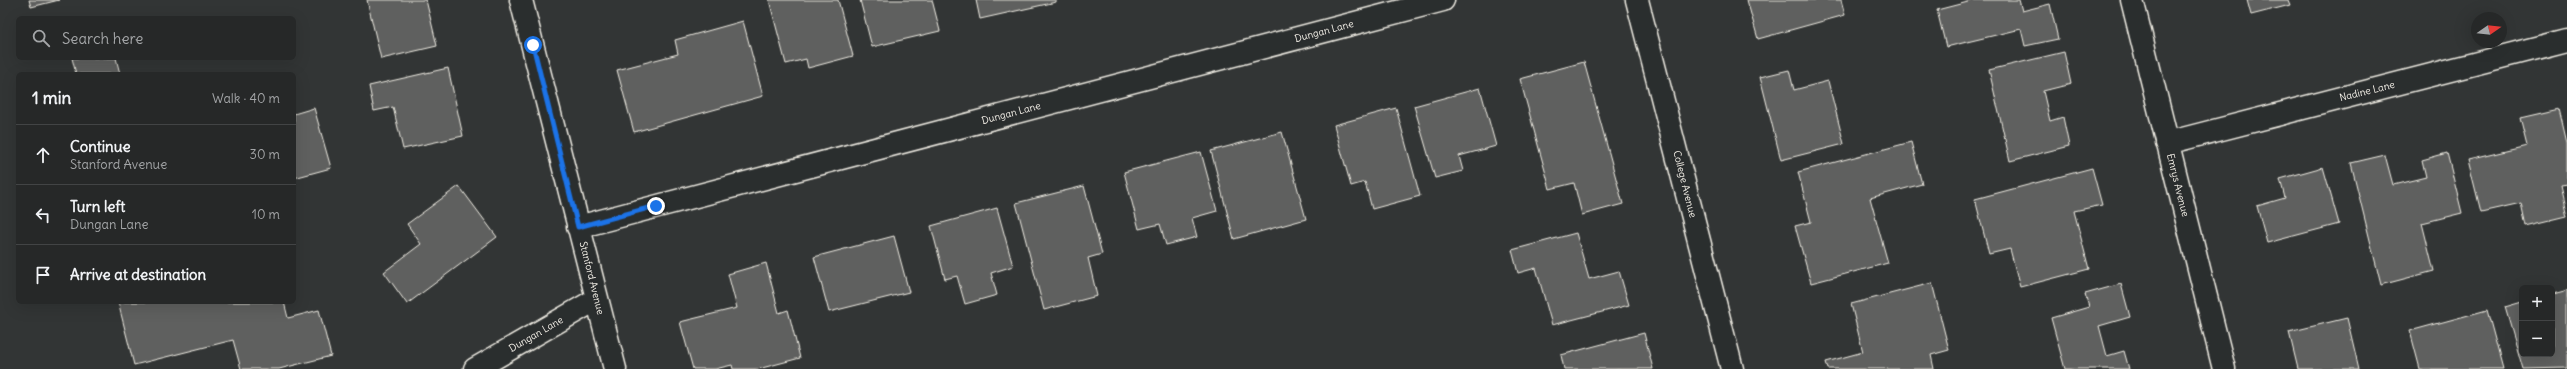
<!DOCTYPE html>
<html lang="en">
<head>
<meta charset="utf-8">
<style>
	body { margin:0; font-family:Delius,sans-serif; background:#2e3030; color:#f1f3f6 }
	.controls { position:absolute; right:12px; bottom:12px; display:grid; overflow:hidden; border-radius:6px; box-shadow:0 4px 16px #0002 }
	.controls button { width:36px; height:36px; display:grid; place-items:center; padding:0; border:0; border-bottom:1px solid #424445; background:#262828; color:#f1f3f6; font:20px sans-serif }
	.compass { position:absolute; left:2471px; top:12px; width:36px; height:36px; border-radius:50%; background:#262828; box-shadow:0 4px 16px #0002; rotate:76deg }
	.stop { position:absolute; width:12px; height:12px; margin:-9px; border:3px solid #1a73e8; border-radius:50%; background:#fff }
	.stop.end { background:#1a73e8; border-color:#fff; box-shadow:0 1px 4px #0008 }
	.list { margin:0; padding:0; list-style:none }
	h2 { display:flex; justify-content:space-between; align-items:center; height:52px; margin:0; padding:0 16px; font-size:17px }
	h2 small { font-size:13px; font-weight:400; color:#a4a6a8 }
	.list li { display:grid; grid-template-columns:26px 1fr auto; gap:12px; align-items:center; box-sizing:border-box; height:60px; padding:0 16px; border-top:1px solid #424445 }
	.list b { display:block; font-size:15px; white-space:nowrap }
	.list p { margin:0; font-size:13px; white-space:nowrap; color:#a4a6a8 }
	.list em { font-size:13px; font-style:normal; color:#a4a6a8 }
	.icon { flex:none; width:22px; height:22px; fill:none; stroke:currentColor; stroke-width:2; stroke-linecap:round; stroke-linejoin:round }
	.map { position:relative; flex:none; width:2567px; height:369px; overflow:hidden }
	.search { position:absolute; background:#262828; box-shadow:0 4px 16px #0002; left:16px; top:16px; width:280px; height:44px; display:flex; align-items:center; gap:10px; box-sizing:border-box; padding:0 14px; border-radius:6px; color:#a4a6a8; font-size:15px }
	.panel { position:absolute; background:#262828; box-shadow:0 4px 16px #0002; left:16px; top:72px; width:280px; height:232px; border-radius:6px }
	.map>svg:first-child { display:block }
	.building { fill:#5f605f; stroke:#f4f1e8 }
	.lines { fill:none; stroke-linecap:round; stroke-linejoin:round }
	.minor-casing { stroke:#f4f1e8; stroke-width:25 }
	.minor { stroke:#2a2d2e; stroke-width:22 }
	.route { stroke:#1a73e8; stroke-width:5 }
	.labels { text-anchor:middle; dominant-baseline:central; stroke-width:3.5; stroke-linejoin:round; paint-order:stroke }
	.street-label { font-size:10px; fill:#f4f1e8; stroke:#2a2d2e }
</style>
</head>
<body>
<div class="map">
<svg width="2567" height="369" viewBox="0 0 2567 369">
	<rect width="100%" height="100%" fill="#323535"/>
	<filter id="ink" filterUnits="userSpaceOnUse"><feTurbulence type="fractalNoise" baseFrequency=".025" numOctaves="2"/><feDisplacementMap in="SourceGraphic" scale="8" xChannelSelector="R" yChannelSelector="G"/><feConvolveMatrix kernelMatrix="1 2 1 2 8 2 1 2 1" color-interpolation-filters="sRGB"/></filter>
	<g filter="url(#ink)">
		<!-- building -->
		<path class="building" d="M29,0h30l-28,7z
			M367,0h59l11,46 -56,13z
			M769,0h69l15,56 -45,12 -2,-9 -20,5z
			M860,0h72l8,31 -68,16z
			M976,0h80v2l-76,17z
			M1747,0h94l4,15 -87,24z
			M1967,0h52l3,11 28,-7 8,35 -33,7 -4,-17 -75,18 -9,-37 31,-8z
			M2247,0h41l2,5 -39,10z
			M743,21l20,75 -129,36 -17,-62 61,-16 -3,-14z
			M2064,52l7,32 -28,7 7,30 13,-4 6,29 -59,15 -21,-91z
			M72,58h44l4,16h-44z
			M1584,62l39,142 -41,11 -8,-32 -24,6 -30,-110z
			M448,68l15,68 -60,13 -10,-42 -19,4 -5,-25z
			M1789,70l5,20 34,-9 16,63 -63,16 -21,-83z
			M1480,88l16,58 -37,10 4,15 -28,7 -21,-72z
			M314,108l17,60 -37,10v-64z
			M1396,108l24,88 -48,13 -7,-27 -14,4 -17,-61z
			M2559,109l8,34v42l-7,1 7,30 -41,10 -5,-23 -40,9 -13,-52 59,-14 -7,-28z
			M1282,132l24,87 -72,20 -23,-88z
			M1911,142l11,42 -52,14 18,65 -77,20 -16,-57 16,-4 -13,-50z
			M1201,152l16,59 -25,7 5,19 -31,8 -6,-21 -21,5 -15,-57z
			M2447,153l15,60 -40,10 12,48 -53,14 -30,-122 34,-8 8,30 33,-8 -4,-17z
			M2323,167l16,57 -72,19 -10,-37 28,-8 -5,-19z
			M2092,168l10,37 -28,6 15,58 -69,18 -10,-38 -21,5 -14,-55z
			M459,186l38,51 -90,67 -23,-32 37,-28 -14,-20z
			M1084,186l18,68 -14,4 9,38 -53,14 -28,-107z
			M997,208l16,58 -22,7 6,22 -32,9 -8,-28 -12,3 -14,-53z
			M1576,233l13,46 30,-8 10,34 -77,20 -16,-57 -18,5 -6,-23z
			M894,236l15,56 -80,20 -15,-55z
			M766,263l13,50 9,-3 12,48 -42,11h-25l-1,-4 -17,4h-22l-13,-47 57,-14 -9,-34z
			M1932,283l17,67 -18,5 3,14h-106l-2,-7 37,-10 -12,-48z
			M2121,284l9,33 -31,9 8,30 17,-5 5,18h-64l-14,-51 38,-11 -4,-13z
			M2567,290v78l-44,1 -18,-62 17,-5v52h30v-60z
			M118,302h166l4,16 31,-8 12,46 -52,13h-38l-8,-29 -99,25z
			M2487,310l16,59h-83l-10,-38z
			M2347,318l12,51h-61l-9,-37z
			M1644,333l9,36h-89l-3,-14z"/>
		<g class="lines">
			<!-- minor casing -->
			<g class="minor-casing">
				<path id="minor" d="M521,0l94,369
					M1637,0l95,369
					M2132,0l92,369
					M2167,143l400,-103
					M578,227l865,-227
					M475,369l122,-70"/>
			</g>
			<!-- minor -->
			<use href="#minor" class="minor"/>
		</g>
	</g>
	<g class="lines" filter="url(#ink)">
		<!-- route -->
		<path class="route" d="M533,45l45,182 78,-21"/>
	</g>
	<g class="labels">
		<!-- street labels -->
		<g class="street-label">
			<text transform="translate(1324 31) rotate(-15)">Dungan Lane</text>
			<text transform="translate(2367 91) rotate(-14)">Nadine Lane</text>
			<text transform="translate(1011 113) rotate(-15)">Dungan Lane</text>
			<text transform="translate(1685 184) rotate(76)">College Avenue</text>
			<text transform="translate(2178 185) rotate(76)">Emrys Avenue</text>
			<text transform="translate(592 278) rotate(76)">Stanford Avenue</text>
			<text transform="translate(536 334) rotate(-30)">Dungan Lane</text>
		</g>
	</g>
</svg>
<div class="controls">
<button>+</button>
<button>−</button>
</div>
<svg class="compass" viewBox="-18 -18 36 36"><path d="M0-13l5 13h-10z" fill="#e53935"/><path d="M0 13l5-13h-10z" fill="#a4a6a8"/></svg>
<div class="stop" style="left:533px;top:45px"></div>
<div class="stop end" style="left:656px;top:206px"></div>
<div class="search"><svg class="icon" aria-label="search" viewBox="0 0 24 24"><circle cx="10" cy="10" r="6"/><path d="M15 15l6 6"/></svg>Search here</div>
<section class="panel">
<h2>1 min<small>Walk · 40 m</small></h2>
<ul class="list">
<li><svg class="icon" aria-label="ahead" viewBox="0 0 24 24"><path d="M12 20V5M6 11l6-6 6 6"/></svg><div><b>Continue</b><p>Stanford Avenue</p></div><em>30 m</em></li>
<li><svg class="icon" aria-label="left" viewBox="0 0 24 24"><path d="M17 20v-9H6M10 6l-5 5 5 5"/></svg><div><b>Turn left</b><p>Dungan Lane</p></div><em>10 m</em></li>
<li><svg class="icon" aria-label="arrive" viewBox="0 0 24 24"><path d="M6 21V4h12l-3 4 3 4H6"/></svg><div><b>Arrive at destination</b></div></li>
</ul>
</section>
</div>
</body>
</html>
